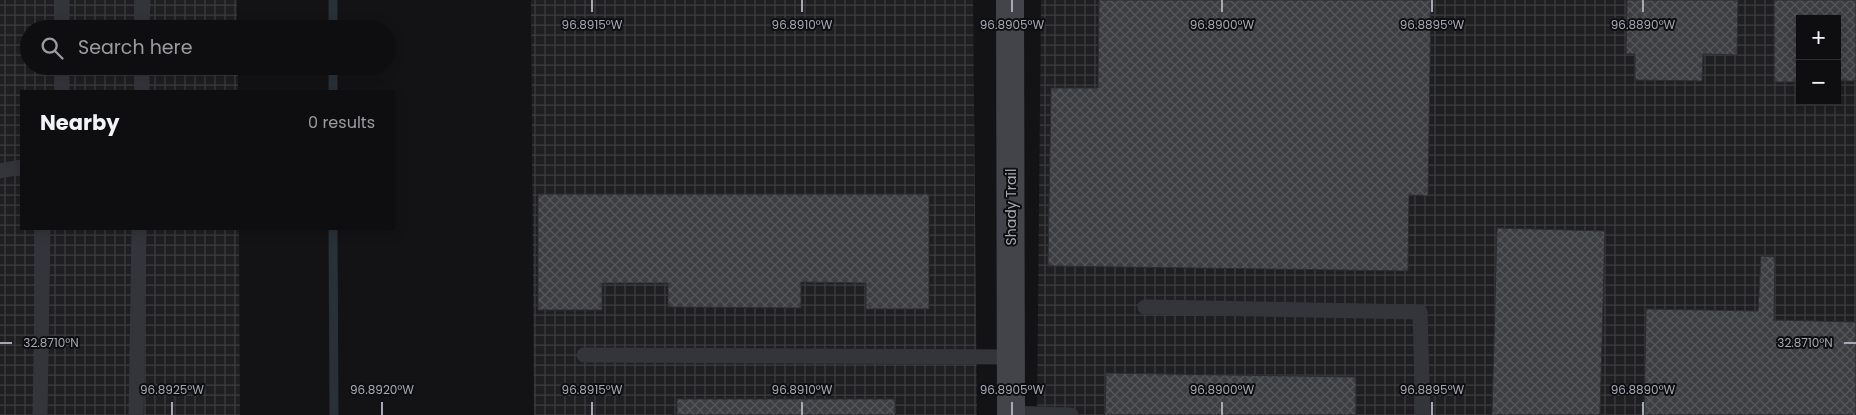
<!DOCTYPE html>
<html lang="en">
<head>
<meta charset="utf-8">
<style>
	body { margin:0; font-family:Poppins,sans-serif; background:#1c1c1e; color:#f1f3f6 }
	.controls { position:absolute; right:15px; top:15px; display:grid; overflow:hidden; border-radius:0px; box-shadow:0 2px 12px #0003 }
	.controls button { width:45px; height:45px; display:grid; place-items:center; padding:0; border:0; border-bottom:1px solid #2e2e30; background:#0e0e10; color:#f1f3f6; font:25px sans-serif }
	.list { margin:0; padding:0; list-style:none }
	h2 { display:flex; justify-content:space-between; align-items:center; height:65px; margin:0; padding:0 20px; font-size:21px }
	h2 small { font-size:16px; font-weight:400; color:#9b9c9f }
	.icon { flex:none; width:28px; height:28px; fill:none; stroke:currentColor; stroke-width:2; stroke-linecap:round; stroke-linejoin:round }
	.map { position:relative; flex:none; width:1856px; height:415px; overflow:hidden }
	.search { position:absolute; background:#0e0e10; box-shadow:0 2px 12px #0003; left:20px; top:20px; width:375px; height:55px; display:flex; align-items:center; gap:12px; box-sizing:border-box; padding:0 18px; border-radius:28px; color:#9b9c9f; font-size:19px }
	.panel { position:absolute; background:#0e0e10; box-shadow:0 2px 12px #0003; left:20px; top:90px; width:375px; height:140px; border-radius:0px }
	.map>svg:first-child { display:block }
	.industrial { fill:url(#industrial-grid); fill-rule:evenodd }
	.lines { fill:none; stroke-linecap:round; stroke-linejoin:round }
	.stream { stroke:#293138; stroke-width:9 }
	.building { fill:url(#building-cross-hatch); stroke:#2d2d31 }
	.lane { stroke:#34353a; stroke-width:15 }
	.secondary { stroke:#42444a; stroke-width:28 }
	.ticks { fill:none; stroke:#a5a9b5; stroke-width:2 }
	.labels { text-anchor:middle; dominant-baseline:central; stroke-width:4; stroke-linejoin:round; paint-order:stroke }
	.street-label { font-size:14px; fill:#a5a9b5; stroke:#0e0e10 }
	.ticks-label { font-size:12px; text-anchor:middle; fill:#a5a9b5; stroke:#0e0e10; stroke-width:4; stroke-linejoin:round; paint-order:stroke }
</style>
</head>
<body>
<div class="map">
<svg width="1856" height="415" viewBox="0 0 1856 415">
	<defs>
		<pattern id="industrial-grid" width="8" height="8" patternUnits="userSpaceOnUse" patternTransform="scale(1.25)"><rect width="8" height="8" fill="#1f1f22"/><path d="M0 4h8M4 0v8" fill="none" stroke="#3d3d40"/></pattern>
		<pattern id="building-cross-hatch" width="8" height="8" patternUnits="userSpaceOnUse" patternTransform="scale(1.25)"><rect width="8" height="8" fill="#3d3e42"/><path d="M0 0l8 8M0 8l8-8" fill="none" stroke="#56575b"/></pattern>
	</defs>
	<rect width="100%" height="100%" fill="#131315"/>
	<!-- industrial -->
	<path class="industrial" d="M0,0h237v29h-208v37h209v25h-217v138h218l1,186h-240z
		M531,0h442l4,415h-443z
		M1041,0h815v415h-819zM1800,19h37v82h-37z"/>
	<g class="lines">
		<!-- stream -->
		<path class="stream" d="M333,0v29
			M333,66v25
			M333,229l1,186"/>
	</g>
	<!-- building -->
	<path class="building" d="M1099,0h332l-3,196 -19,-1 -1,76 -360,-5 3,-178h47z
		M1627,0h111l-1,55 -34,-1 -1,27 -67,-1v-26h-9z
		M1774,0h82v81h-19v-62h-37v63h-26z
		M538,194h391v115h-63v-26l-65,-1v26l-133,-1v-24h-66v27h-64z
		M1497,228l108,3 -5,184h-108z
		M1761,256l14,1 -1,63 82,2v93h-212l2,-106 112,2z
		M1106,373l250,4v38h-251z
		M677,399h218v16h-218z"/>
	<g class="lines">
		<!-- lane -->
		<path class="lane" d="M62,0v29
			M142,29l1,-29
			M62,66v25
			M142,91v-25
			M0,171l21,-4
			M1145,307l275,5 3,103
			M584,355l427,2
			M1011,413l60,2
			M40,415l3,-186
			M136,415l3,-186"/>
		<!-- secondary -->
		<path class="secondary" d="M1010,0l1,415"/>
	</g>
	<!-- ticks -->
	<path class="ticks" d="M592,0v12M802,0v12M1012,0v12M1222,0v12M1432,0v12M1643,0v12M0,343h12M1844,343h12M172,402v13M382,402v13M592,402v13M802,402v13M1012,402v13M1222,402v13M1432,402v13M1643,402v13"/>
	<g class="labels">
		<!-- street labels -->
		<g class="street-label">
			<text transform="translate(1011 207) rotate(-90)">Shady Trail</text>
		</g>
	</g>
	<g class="ticks-label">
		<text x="592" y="29">96.8915°W</text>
		<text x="802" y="29">96.8910°W</text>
		<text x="1012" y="29">96.8905°W</text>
		<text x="1222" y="29">96.8900°W</text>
		<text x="1432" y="29">96.8895°W</text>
		<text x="1643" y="29">96.8890°W</text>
		<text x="51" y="347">32.8710°N</text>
		<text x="1805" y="347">32.8710°N</text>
		<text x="172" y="394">96.8925°W</text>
		<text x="382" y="394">96.8920°W</text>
		<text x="592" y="394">96.8915°W</text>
		<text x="802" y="394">96.8910°W</text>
		<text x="1012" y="394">96.8905°W</text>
		<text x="1222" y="394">96.8900°W</text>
		<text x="1432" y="394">96.8895°W</text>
		<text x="1643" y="394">96.8890°W</text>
	</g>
</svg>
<div class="controls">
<button>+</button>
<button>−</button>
</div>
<div class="search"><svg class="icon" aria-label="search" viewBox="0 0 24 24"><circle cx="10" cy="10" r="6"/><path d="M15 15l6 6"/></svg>Search here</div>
<section class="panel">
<h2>Nearby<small>0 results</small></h2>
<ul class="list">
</ul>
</section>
</div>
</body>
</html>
